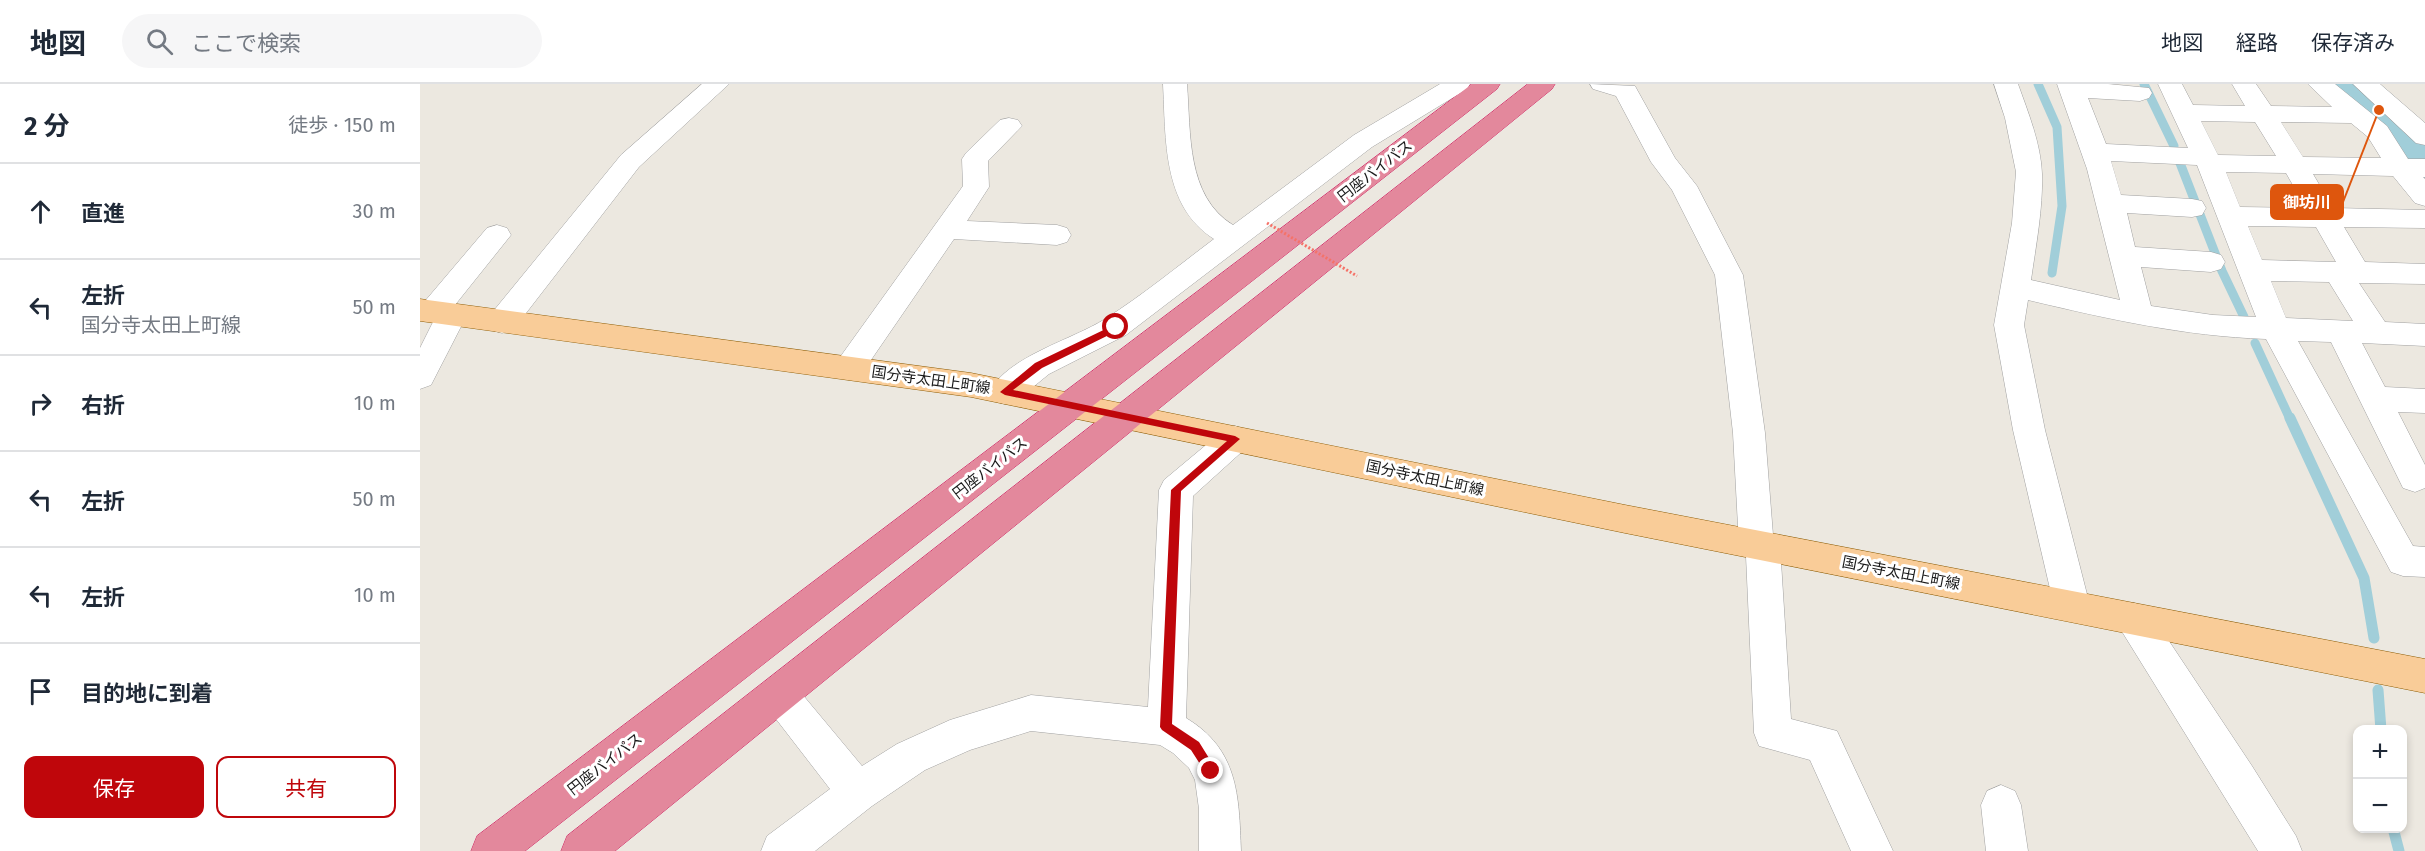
<!DOCTYPE html>
<html lang="ja">
<head>
<meta charset="utf-8">
<style>
	body { margin:0; font-family:"Fira Sans","Noto Sans JP",sans-serif; background:#f6f6f7; color:#1f2937 }
	.controls { position:absolute; right:18px; bottom:18px; display:grid; overflow:hidden; border-radius:12px; box-shadow:0 3px 9px #0003 }
	.controls button { width:54px; height:54px; display:grid; place-items:center; padding:0; border:0; border-bottom:2px solid #e0e1e3; background:#fff; color:#1f2937; font:30px sans-serif }
	.stop { position:absolute; width:18px; height:18px; margin:-14px; border:4px solid #bf060b; border-radius:50%; background:#fff }
	.stop.end { background:#bf060b; border-color:#fff; box-shadow:0 2px 6px #0008 }
	.list { margin:0; padding:0; list-style:none }
	h2 { display:flex; justify-content:space-between; align-items:center; height:78px; margin:0; padding:0 24px; font-size:26px }
	h2 small { font-size:20px; font-weight:400; color:#747a83 }
	.list li { display:grid; grid-template-columns:39px 1fr auto; gap:18px; align-items:center; box-sizing:border-box; height:96px; padding:0 24px; border-top:2px solid #e0e1e3 }
	.list b { display:block; font-size:22px; white-space:nowrap }
	.list p { margin:0; font-size:20px; white-space:nowrap; color:#747a83 }
	.list em { font-size:20px; font-style:normal; color:#747a83 }
	.actions { display:flex; gap:12px; padding:18px 24px }
	.actions a { flex:1; padding:14px 0; border:2px solid #bf060b; border-radius:12px; text-align:center; font-size:21px; color:#bf060b }
	.actions .main { background:#bf060b; color:#fff }
	.icon { flex:none; width:33px; height:33px; fill:none; stroke:currentColor; stroke-width:2; stroke-linecap:round; stroke-linejoin:round }
	.map { position:relative; flex:none; width:2005px; height:767px; overflow:hidden }
	header { display:flex; align-items:center; gap:36px; box-sizing:border-box; height:84px; padding:0 30px; background:#fff; border-bottom:2px solid #e0e1e3 }
	header strong { font-size:28px }
	nav { display:flex; gap:33px; margin-inline-start:auto; font-size:21px }
	.search { width:420px; height:54px; background:#f6f6f7; display:flex; align-items:center; gap:15px; box-sizing:border-box; padding:0 21px; border-radius:33px; color:#747a83; font-size:22px }
	main { display:flex }
	aside { flex:1; background:#fff }
	.map>svg:first-child { display:block }
	.lines { fill:none; stroke-linecap:round; stroke-linejoin:round }
	.stream-far1 { stroke:#a1ced9; stroke-width:9 }
	.stream { stroke:#a1ced9; stroke-width:11 }
	.river { fill:#a1ced9; fill-rule:evenodd }
	.minor-casing { stroke:#a1a1a1; stroke-width:1 }
	.major-casing { stroke:#8d5c04; stroke-width:1 }
	.highway-casing { stroke:#cf2866; stroke-width:1 }
	.minor { fill:#fff; fill-rule:evenodd }
	.major { fill:#f9cc98; fill-rule:evenodd }
	.highway { fill:#e3889c; fill-rule:evenodd }
	.path-bridge { stroke:#f57268; stroke-width:3; stroke-dasharray:2 2; stroke-linecap:butt }
	.route { fill:#bf060b }
	.labels { text-anchor:middle; dominant-baseline:central; stroke-width:6; stroke-linejoin:round; paint-order:stroke }
	.street-label { font-size:15px; fill:#1a1a1a; stroke:#fff }
	.leader { fill:none; stroke:#de560d; stroke-width:2 }
	.callout-dot { fill:#de560d; stroke:#fff; stroke-width:2 }
	.callout { fill:#de560d; stroke:#de560d; stroke-width:2 }
	.callout-label { font-size:16px; text-anchor:middle; font-weight:bold; fill:#fff }
</style>
</head>
<body>
<header>
<strong>地図</strong>
<div class="search"><svg class="icon" aria-label="search" viewBox="0 0 24 24"><circle cx="10" cy="10" r="6"/><path d="M15 15l6 6"/></svg>ここで検索</div>
<nav><a>地図</a><a>経路</a><a>保存済み</a></nav>
</header>
<main>
<aside>
<h2>2 分<small>徒歩 · 150 m</small></h2>
<ul class="list">
<li><svg class="icon" aria-label="ahead" viewBox="0 0 24 24"><path d="M12 20V5M6 11l6-6 6 6"/></svg><div><b>直進</b></div><em>30 m</em></li>
<li><svg class="icon" aria-label="left" viewBox="0 0 24 24"><path d="M17 20v-9H6M10 6l-5 5 5 5"/></svg><div><b>左折</b><p>国分寺太田上町線</p></div><em>50 m</em></li>
<li><svg class="icon" aria-label="right" viewBox="0 0 24 24"><path d="M7 20v-9h11M14 6l5 5-5 5"/></svg><div><b>右折</b></div><em>10 m</em></li>
<li><svg class="icon" aria-label="left" viewBox="0 0 24 24"><path d="M17 20v-9H6M10 6l-5 5 5 5"/></svg><div><b>左折</b></div><em>50 m</em></li>
<li><svg class="icon" aria-label="left" viewBox="0 0 24 24"><path d="M17 20v-9H6M10 6l-5 5 5 5"/></svg><div><b>左折</b></div><em>10 m</em></li>
<li><svg class="icon" aria-label="arrive" viewBox="0 0 24 24"><path d="M6 21V4h12l-3 4 3 4H6"/></svg><div><b>目的地に到着</b></div></li>
</ul>
<div class="actions"><a class="main">保存</a><a>共有</a></div>
</aside>
<div class="map">
<svg width="2005" height="767" viewBox="0 0 2005 767">
	<rect width="100%" height="100%" fill="#ece8e0"/>
	<g class="lines">
		<!-- stream-far1 -->
		<path class="stream-far1" d="M1618,0l19,43 5,79 -10,67
			M1724,0l30,62
			M1760,79l42,108 22,46
			M1835,259l35,76"/>
		<!-- stream -->
		<path class="stream" d="M1870,334l74,160 10,60
			M1958,606l3,40
			M1973,744l6,23"/>
		<!-- river -->
		<path class="river" d="M1905,0h55l17,15 28,35v53l-19,-5 -45,-61 -28,-26z"/>
		<!-- minor casing -->
		<g class="minor-casing">
			<path id="minor" d="M282,0h27l-90,83 -126,163 -11,3 -11,-3 -4,-8 4,-8 130,-159z
				M743,0h24c4,49 -1,112 46,141l121,-90 86,-51h30l-3,5 -95,58 -246,188 -77,39 -33,27 -11,3 -11,-3 -5,-9c19,-36 83,-52 116,-73 38,-24 73,-53 109,-80 -52,-33 -48,-100 -51,-155z
				M1170,0l45,2 40,72 22,28 46,89 22,158 8,102 7,11 11,173 46,12 56,120h-42l-41,-91 -51,-14 -5,-13 -8,-177 -7,-11 -6,-112 -18,-158 -43,-85 -21,-28 -35,-66 -23,-7z
				M1574,0h24c10,28 23,60 24,90 1,35 -6,71 -11,106l89,20 -33,-131 -30,-85h51l41,4 3,5 -3,5 -9,3 -52,-3 18,46 82,4 -30,-64h24l11,21 52,1 -13,-22h24l15,22 61,1 -24,-23h27l52,42 21,33h17v18h-2l2,2v27l-10,-3 -22,-27 -80,-2 20,34 92,2v18l-81,-1 21,35 60,2v20l-66,-1 26,39 40,2v22l-63,-3 23,44 40,2v24l-27,-1 27,53v23l-10,4 -12,-4 -72,-146 -33,-1 115,205 12,1v30l-22,-1 -12,-4 -125,-233c-82,-3 -158,-20 -238,-39l-4,25 21,105 45,176 -5,11 -13,5 -13,-5 -5,-11 -41,-176 -19,-105 18,-102 4,-51 -11,-54zM1781,37l54,1 21,34 -58,-1zM1861,38l70,1 17,14 13,21 -78,-1zM1691,77l86,4 59,152 -43,-2 -62,-9 -10,-39 70,5 10,-3 4,-7 -4,-7 -10,-3 -76,-5 -8,-34 65,4 10,-2 4,-7 -4,-7 -10,-2 -71,-4zM1806,88l60,1 20,35 -66,-1zM1828,142l68,1 20,35 -74,-2zM1851,197l58,1 24,39 -67,-3z
				M1933,0h27l45,39v22l-9,-2z
				M589,34l9,2 4,6 -34,35 1,26 -22,34 90,4 10,3 4,7 -4,7 -10,3 -103,-6 -94,137 -11,4 -11,-4 -4,-8 4,-8 125,-174 -1,-27 4,-6 34,-33z
				M77,141l10,3 4,7 -56,70 8,2 4,8 -36,70 -11,4v-41l13,-26 -11,-2 -2,-13 67,-79z
				M815,342l11,4 5,9 -5,9 -53,48 -7,222c52,31 53,77 55,133h-42v-42l-4,-29 -6,-12 -16,-15 -13,-8 -129,-14 -61,19 -45,20 -53,36 -57,45h-54l6,-15 63,-47 -64,-83 -6,-12 6,-12 13,-6 13,6 70,84 35,-22 53,-24 81,-25 117,12 11,-217 5,-10 60,-50z
				M1714,519l13,5 105,158 44,70 6,15h-44l-137,-221 -5,-11 5,-11z
				M1581,701l14,6 6,14 7,46h-42l-5,-46 6,-14z"/>
		</g>
		<!-- major casing -->
		<g class="major-casing">
			<path id="major" d="M0,215l551,74 654,132 800,154v34l-800,-160 -654,-136 -551,-76z"/>
		</g>
		<!-- highway casing -->
		<g class="highway-casing">
			<path id="highway" d="M1052,0h28l-3,5 -972,762h-54l6,-15z
				M1108,0h27l-3,5 -937,762h-54l6,-15z"/>
		</g>
		<!-- minor -->
		<use href="#minor" class="minor"/>
		<!-- major -->
		<use href="#major" class="major"/>
		<!-- highway -->
		<use href="#highway" class="highway"/>
		<!-- path-bridge -->
		<path class="path-bridge" d="M847,139l90,53"/>
	</g>
	<!-- route -->
	<path class="route" d="M696,240l4,3 -1,3 -77,38 -29,22 222,46 5,3 -59,52 -9,233 27,18 18,29 -6,5 -4,-1 -16,-25 -29,-20 -2,-3 11,-237 56,-49 -222,-46 -5,-3 35,-29z"/>
	<g class="labels">
		<!-- street labels -->
		<g class="street-label">
			<text transform="translate(955 87) rotate(-38)">円座バイパス</text>
			<text transform="translate(511 296) rotate(8)">国分寺太田上町線</text>
			<text transform="translate(570 384) rotate(-38)">円座バイパス</text>
			<text transform="translate(1005 394) rotate(12)">国分寺太田上町線</text>
			<text transform="translate(1481 489) rotate(11)">国分寺太田上町線</text>
			<text transform="translate(185 680) rotate(-38)">円座バイパス</text>
		</g>
	</g>
	<!-- callouts -->
	<path class="leader" d="M1959 26L1923 118"/>
	<circle class="callout-dot" cx="1959" cy="26" r="6"/>
	<rect class="callout" x="1851" y="101" width="72" height="34" rx="6"/>
	<g class="callout-label">
		<text x="1887" y="124">御坊川</text>
	</g>
</svg>
<div class="controls">
<button>+</button>
<button>−</button>
</div>
<div class="stop" style="left:696px;top:243px"></div>
<div class="stop end" style="left:791px;top:687px"></div>
</div>
</main>
</body>
</html>
